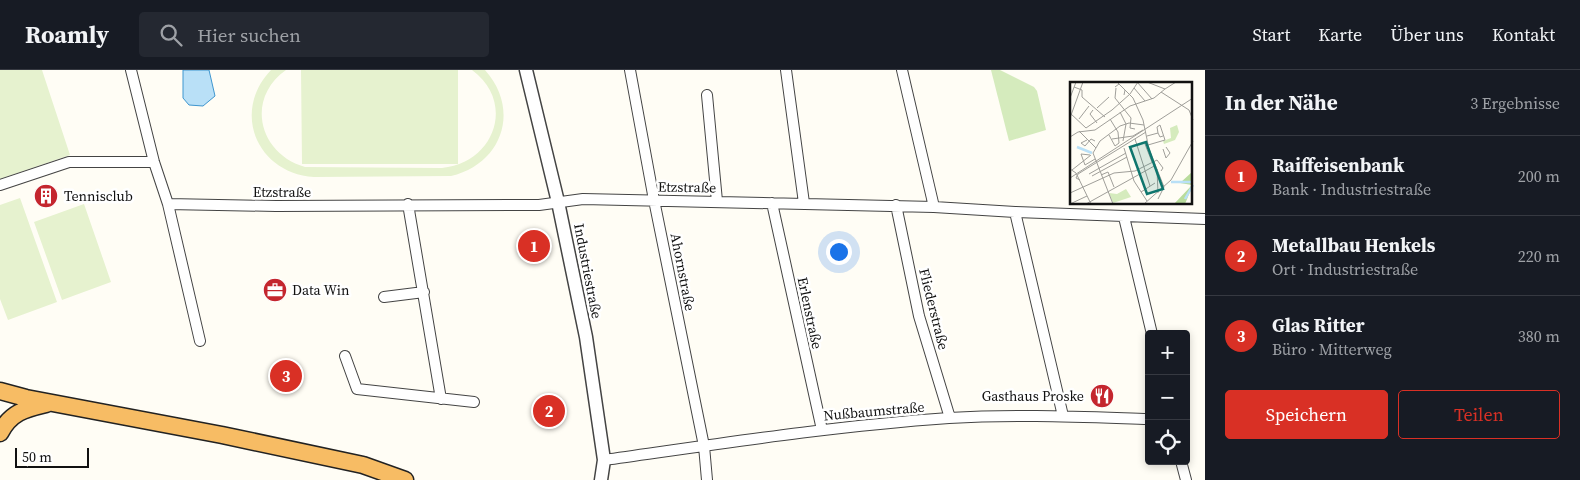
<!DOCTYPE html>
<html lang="de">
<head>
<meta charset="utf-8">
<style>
	body { margin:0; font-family:"Source Serif 4",serif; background:#242831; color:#f1f3f6 }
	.controls { position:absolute; right:15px; bottom:15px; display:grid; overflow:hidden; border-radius:5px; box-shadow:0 2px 8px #0003 }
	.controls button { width:45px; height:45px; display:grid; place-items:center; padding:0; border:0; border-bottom:1px solid #363941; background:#171b24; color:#f1f3f6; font:25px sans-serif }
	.scale { position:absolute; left:15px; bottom:12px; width:74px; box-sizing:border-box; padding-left:5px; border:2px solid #111; border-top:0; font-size:14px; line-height:18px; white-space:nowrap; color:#111; -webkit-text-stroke:4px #fff; paint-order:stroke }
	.you { position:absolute; left:838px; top:181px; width:18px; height:18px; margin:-12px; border:4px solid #fff; border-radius:50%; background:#1a73e8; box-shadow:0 0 0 8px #1a73e833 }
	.badge { display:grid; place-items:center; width:32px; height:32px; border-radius:50%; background:#d93025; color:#fff; font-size:16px; font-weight:700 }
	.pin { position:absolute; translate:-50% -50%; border:2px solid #fff; box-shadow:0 1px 5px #0006 }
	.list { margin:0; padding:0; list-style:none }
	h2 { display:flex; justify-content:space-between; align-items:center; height:65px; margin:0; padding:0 20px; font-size:21px }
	h2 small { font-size:16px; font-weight:400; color:#9ea1a6 }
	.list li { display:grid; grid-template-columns:32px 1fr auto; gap:15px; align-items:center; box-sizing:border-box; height:80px; padding:0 20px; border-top:1px solid #363941 }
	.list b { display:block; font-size:19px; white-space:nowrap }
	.list p { margin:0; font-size:16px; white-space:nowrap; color:#9ea1a6 }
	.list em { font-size:16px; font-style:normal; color:#9ea1a6 }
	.actions { display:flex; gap:10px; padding:15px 20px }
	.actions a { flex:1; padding:11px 0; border:1px solid #d93025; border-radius:5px; text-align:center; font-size:18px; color:#d93025 }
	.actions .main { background:#d93025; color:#fff }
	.icon { flex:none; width:28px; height:28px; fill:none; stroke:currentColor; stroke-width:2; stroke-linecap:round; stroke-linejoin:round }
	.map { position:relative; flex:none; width:1205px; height:410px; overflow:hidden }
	header { display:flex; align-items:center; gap:30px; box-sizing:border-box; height:70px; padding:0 25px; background:#171b24; border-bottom:1px solid #363941 }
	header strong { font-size:24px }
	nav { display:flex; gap:28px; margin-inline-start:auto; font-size:18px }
	.search { width:350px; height:45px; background:#242831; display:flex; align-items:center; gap:12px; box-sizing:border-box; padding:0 18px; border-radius:5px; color:#9ea1a6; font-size:19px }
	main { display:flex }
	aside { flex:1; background:#171b24 }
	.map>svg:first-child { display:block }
	.green { fill:#d5ebbd }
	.pitch { fill:#e6f2cf }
	.water { fill:#b9e0f7; stroke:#3f96cf }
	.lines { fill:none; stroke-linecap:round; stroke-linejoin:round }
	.minor-casing { stroke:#444; stroke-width:12 }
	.tertiary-casing { stroke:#444; stroke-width:15 }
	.trunk-casing { stroke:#222; stroke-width:19 }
	.minor { stroke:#fff; stroke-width:10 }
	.tertiary { stroke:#fff; stroke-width:12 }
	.trunk { stroke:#f7bc64; stroke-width:16 }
	.labels { text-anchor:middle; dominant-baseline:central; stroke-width:5; stroke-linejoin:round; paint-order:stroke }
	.street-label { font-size:14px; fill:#111; stroke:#fff }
	.poi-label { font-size:14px; fill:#111; stroke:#fff; text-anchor:start }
	.inset-river { fill:none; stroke:#b9e0f7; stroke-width:2.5 }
	.inset-road { fill:none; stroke:#a09f9a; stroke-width:1 }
	.view { fill:#0f766e; fill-opacity:0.15; stroke:#0f766e; stroke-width:2.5 }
	.inset-edge { fill:none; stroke:#111; stroke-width:2.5 }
</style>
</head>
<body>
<header>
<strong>Roamly</strong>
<div class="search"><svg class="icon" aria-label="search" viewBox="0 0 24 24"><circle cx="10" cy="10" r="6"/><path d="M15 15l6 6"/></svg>Hier suchen</div>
<nav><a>Start</a><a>Karte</a><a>Über uns</a><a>Kontakt</a></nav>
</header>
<main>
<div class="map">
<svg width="1205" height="410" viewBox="0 0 1205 410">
	<rect width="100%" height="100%" fill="#fffdf5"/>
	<!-- green -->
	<path class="green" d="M991,0h9l34,17 3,4 9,39 -37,11z"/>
	<!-- pitch -->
	<path class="pitch" d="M0,0h42l28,85 -70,24z
		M271,0h15c-41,29 -27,84 19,97l137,1c53,-5 74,-66 30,-98h13c36,40 17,94 -34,106l-137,1c-57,-4 -83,-65 -43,-107z
		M301,0h157v94h-156z
		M20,128l37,104 -49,18 -8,-21v-94z
		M84,134l27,78 -49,18 -28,-78z"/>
	<!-- water -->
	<path class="water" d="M183,0h26l6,26 -12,10 -14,-1 -6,-7z"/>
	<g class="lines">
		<!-- minor casing -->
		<g class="minor-casing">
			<path id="minor" d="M131,0l23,92 14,42 32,137
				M630,0l24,130 50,246 3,34
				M786,0l18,133
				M902,0l32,137
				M707,25l10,106
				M0,115l69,-23h85
				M772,133l50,227
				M168,134l108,2 263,-1 44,-6 351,8 81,5 190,7
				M408,134l33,195
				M896,135l23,111 31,102
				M1015,142l48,204
				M1124,147l28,117
				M384,227l40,-5
				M345,286l12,33 117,13
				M604,390c114,-16 229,-34 345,-42 66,-4 133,-1 200,1
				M1181,391l5,19"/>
		</g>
		<!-- tertiary casing -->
		<g class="tertiary-casing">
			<path id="tertiary" d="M526,0l32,132 28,135 18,123 -3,20"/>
		</g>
		<!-- trunk casing -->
		<g class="trunk-casing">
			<path id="trunk" d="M0,321l26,7 196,37 141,30 42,15
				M0,363c11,-21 25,-24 46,-29"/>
		</g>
		<!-- minor -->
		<use href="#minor" class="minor"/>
		<!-- tertiary -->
		<use href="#tertiary" class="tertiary"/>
		<!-- trunk -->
		<use href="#trunk" class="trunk"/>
	</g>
	<!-- icons -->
	<defs>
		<g id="building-disc" transform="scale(1.25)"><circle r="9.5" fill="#c4262e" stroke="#fff"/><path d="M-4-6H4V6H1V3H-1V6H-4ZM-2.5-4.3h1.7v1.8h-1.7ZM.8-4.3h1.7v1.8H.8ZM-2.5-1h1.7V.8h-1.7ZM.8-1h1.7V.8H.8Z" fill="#fff"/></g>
		<g id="office-disc" transform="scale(1.25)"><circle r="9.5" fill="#c4262e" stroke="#fff"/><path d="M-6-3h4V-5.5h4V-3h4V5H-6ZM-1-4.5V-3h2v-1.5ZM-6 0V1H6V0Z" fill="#fff"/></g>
		<g id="restaurant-disc" transform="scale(1.25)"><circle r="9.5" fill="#c4262e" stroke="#fff"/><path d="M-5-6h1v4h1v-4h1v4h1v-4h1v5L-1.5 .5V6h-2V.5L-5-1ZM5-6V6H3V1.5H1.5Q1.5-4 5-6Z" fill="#fff"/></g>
	</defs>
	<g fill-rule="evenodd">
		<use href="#building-disc" x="46" y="126"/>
		<use href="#office-disc" x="275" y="220"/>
		<use href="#restaurant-disc" x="1102" y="326"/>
	</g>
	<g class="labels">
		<!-- street labels -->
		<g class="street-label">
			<text transform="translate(687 117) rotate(1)">Etzstraße</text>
			<text x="282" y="122">Etzstraße</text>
			<text transform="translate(588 201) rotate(79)">Industriestraße</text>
			<text transform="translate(683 202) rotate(79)">Ahornstraße</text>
			<text transform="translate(934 239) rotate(76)">Fliederstraße</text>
			<text transform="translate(810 243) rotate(78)">Erlenstraße</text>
			<text transform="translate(874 341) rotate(-5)">Nußbaumstraße</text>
		</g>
		<!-- poi labels -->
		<g class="poi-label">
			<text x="64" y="126">Tennisclub</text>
			<text x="292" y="220">Data Win</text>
			<text x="1084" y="326" text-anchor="end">Gasthaus Proske</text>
		</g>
	</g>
	<!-- overview -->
	<g transform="translate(1070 12)">
		<rect width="122" height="122" fill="#fffdf5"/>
		<path d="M107,43l2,7 -4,8 -11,4 -1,-3 8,-3 -1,-10zM56,107l5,8 -18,6 -4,-10 8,1z" fill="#d5ebbd"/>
		<path d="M122,90v15l-7,17h-11l18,-19 -12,-2z" fill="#b9dc9c"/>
		<path class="inset-river" d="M7,65l15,6M101,100h22M115,117l8,-14"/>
		<path class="inset-road" d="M47,0l16,16 10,22 6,29 15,38 -6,12M67,0l15,17M77,0l18,7 11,-7M4,5l8,3v7l23,20M45,5l4,-3 6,6 -1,5M46,6l-1,10 16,20 -1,10 5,1M64,6l11,13M91,10l28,18 4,10M0,16l6,-16M27,26l12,-11M23,28l-3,4 7,9M50,30l6,12 -3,17M0,31l16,15M0,36l13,-36M9,37l10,-13M16,46l26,-18 18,-16 8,-12M9,49l17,17M39,53l6,11 4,-3 -1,-11 -8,-13M77,54l11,-3 2,4 3,-1M0,55l8,-5 17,-2 35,-24 24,-8 11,-9M42,57l21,-3 10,-6M65,57l15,47M17,58l-6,3 4,3 6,-7 4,2M75,62l7,18M78,63l17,-5 -5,-15 -3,2 1,6M54,66l10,33 13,20M93,67l3,9 4,-5 -4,-6M20,73l-9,-1 4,11 10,-6M0,87l6,4 15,31M87,87l1,24M2,88l19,-15M19,92l37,-21M31,93l7,-3 6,15M22,94l35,-19M0,96l123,-80M10,98l-4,-2 2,-4 68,-42M71,110l14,-9M0,111l44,-20 21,-2 22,-11 6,8 -2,3M0,122l17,-8M16,122l70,-39M43,122l-20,-51 7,-12 20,-15 9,-3 15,2M74,122l27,-24 22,-39"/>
		<path class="view" d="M76,60l17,47 -16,5 -17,-47z"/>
		<rect width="122" height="122" class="inset-edge"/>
	</g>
</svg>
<div class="controls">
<button>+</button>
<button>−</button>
<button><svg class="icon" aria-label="locate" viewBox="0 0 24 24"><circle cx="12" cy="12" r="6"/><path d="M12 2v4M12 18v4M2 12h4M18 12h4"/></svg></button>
</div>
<div class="scale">50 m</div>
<div class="you"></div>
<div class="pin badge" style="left:534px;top:176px">1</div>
<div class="pin badge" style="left:549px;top:341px">2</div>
<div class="pin badge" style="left:286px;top:306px">3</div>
</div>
<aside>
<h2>In der Nähe<small>3 Ergebnisse</small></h2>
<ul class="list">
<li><span class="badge">1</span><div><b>Raiffeisenbank</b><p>Bank · Industriestraße</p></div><em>200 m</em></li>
<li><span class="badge">2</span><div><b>Metallbau Henkels</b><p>Ort · Industriestraße</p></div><em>220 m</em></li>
<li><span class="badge">3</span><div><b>Glas Ritter</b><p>Büro · Mitterweg</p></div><em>380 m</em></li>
</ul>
<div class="actions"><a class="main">Speichern</a><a>Teilen</a></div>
</aside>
</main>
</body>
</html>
